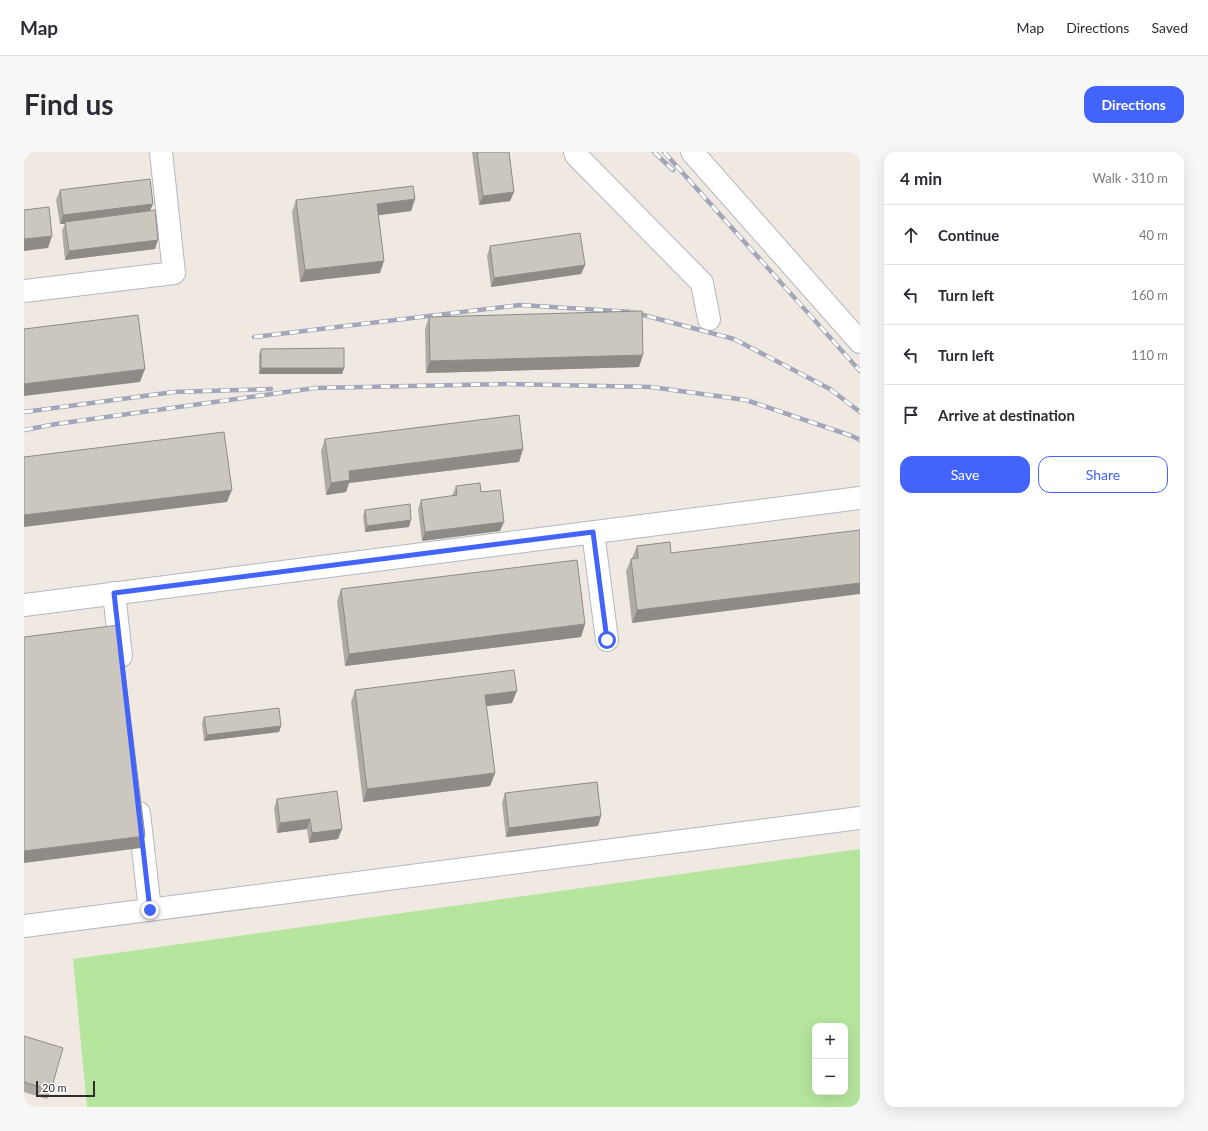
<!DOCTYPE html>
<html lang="en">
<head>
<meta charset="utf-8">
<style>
	body { margin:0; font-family:Lato,sans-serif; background:#f7f7f7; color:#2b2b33 }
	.controls { position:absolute; right:12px; bottom:12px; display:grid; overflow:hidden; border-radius:8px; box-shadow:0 4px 16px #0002 }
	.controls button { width:36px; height:36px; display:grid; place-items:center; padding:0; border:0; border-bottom:1px solid #e1e1e2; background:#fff; color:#2b2b33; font:20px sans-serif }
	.scale { position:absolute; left:12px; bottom:10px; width:59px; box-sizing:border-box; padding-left:4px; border:2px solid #2e2e2e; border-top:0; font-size:11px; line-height:14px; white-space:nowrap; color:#2e2e2e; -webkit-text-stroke:3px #fff; paint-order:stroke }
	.stop { position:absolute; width:12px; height:12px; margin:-9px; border:3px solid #4264fb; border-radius:50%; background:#fff }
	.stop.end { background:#4264fb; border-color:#fff; box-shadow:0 1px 4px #0008 }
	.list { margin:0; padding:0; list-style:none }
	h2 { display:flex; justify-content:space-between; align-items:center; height:52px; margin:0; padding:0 16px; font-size:17px }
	h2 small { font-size:13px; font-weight:400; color:#7c7c81 }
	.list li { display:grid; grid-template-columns:26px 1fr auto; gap:12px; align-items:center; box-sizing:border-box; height:60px; padding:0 16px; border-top:1px solid #e1e1e2 }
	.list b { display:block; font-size:15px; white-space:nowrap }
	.list em { font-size:13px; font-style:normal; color:#7c7c81 }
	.actions { display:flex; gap:8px; padding:12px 16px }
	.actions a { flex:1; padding:9px 0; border:1px solid #4264fb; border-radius:12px; text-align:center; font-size:14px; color:#4264fb }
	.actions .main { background:#4264fb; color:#fff }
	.icon { flex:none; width:22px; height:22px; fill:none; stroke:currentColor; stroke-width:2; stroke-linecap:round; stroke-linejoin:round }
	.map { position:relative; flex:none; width:836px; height:955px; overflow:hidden; border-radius:12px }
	header { display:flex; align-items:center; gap:24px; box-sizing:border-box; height:56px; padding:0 20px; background:#fff; border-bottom:1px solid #e1e1e2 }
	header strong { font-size:19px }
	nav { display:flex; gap:22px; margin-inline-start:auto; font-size:14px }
	.intro { display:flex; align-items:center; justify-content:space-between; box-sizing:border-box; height:96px; padding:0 24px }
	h1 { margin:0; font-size:28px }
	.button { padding:10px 18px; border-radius:12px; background:#4264fb; color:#fff; font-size:14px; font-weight:700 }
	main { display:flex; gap:24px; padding:0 24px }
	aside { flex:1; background:#fff; border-radius:12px; box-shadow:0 4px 16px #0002 }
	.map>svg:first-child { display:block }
	.green { fill:#b6e59e; fill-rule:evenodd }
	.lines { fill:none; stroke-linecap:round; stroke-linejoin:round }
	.minor-casing { stroke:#b4b7c1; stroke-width:24 }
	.minor { stroke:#fff; stroke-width:22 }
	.rail-casing { stroke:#a3a6b8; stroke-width:4.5 }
	.rail { stroke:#fff; stroke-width:3; stroke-dasharray:9; stroke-linecap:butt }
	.wall { fill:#afaba4 }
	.shaded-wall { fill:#8e8b86 }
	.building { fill:#cbc7bf; stroke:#8e8b86 }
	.route { stroke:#4264fb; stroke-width:5 }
</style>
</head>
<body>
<header>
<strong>Map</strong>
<nav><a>Map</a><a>Directions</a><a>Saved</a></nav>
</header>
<div class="intro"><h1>Find us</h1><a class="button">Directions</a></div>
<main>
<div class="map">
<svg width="836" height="955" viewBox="0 0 836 955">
	<rect width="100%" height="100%" fill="#efe9e1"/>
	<!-- green -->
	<path class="green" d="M836,697v258h-773l-14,-148zM791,874h30v66h-30z"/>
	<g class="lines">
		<!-- minor casing -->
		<g class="minor-casing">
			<path id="minor" d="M551,0l1,3 126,128 7,36
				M668,0l168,190
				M0,139l150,-18 -13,-121
				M569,380l14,108
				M90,441l7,63
				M0,453l836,-107
				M115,661l11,97
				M0,774l836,-108"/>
		</g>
		<!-- minor -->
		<use href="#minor" class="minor"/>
		<!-- rail casing -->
		<g class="rail-casing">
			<path id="rail" d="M630,0l19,18
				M640,0l196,219
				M230,185l266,-32 112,7 102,27 96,50 30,23
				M0,260l150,-20 97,-3
				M0,278l32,-6 259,-36 191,-4 145,3 95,13 106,36 8,4"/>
		</g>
		<!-- rail -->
		<use href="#rail" class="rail"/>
	</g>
	<!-- wall -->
	<path class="wall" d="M448,0h37l5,40 -4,9 -31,4z
		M36,38l90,21 5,38 -90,11 -3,-29 3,-7h-5l-4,-24z
		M391,47l-4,12 -32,4 1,58 -80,9 -8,-70 4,-12z
		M466,94l95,19 -4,9 -90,13 -4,-31z
		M405,165l210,50 -213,6 -1,-44z
		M237,197l83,19 -2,6h-83v-19z
		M301,287l198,10 -4,13 -170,21 -3,9 -20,3 -5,-44z
		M432,334l25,6 19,39 -78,10 -4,-32 3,-9 31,-4z
		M341,358l44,17 -44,5 -2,-16z
		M646,390l-38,81 -6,-52 5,-12 1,-1 5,-12z
		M317,437l244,35 -4,13 -236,29 -8,-65z
		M331,538l157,13 -26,3 9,67 -5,13 -127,16 -12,-100z
		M180,565l77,9 -2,6 -75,9 -2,-18z
		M481,641l96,23 -3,10 -92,11 -4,-34z
		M253,647l65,30 -4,10 -29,4 -2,-14 -30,4 -3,-25z
		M0,884l27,54 -4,9 -23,-7z"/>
	<!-- shaded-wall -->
	<path class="shaded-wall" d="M490,40l-4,9 -31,4 4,-9z
		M391,47l-4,12 -38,5 4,-12z
		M129,52l-4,9 -84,9v2h-5l3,-9z
		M28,84l-4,12 -24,3v-12z
		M134,88l-3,9 -90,11 4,-9z
		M360,109l-4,12 -80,9 5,-12z
		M561,113l-4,9 -90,13 3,-9z
		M619,203l-4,12 -213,6 4,-12z
		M237,216h83l-2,6h-83z
		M121,217l-5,13 -116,14v-12z
		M499,297l-4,13 -170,21 -3,9 -20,3 5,-12 18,-12z
		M208,338l-5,12 -203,25v-12z
		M387,368l-2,7 -44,5 2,-6z
		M480,370l-4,9 -78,10 3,-9z
		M836,431v11l-228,29 5,-13z
		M561,472l-4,13 -236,29 4,-12z
		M493,539l-5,12 -32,4 5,-12z
		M257,574l-2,6 -75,9 3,-6z
		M471,621l-5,13 -127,16 4,-13z
		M577,664l-3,10 -92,11 3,-9z
		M286,667l-3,10 -30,4 3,-10z
		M318,677l-4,10 -29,4 3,-10z
		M121,684l-4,12 -117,15v-12z"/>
	<!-- building -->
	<path class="building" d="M453,0h32l5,40 -31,4z
		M126,27l3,25 -90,11 -3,-25z
		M389,34l2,13 -38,5 7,57 -79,9 -9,-70z
		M25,55l3,29 -28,3v-29z
		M131,58l3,30 -89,11 -4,-29z
		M556,81l5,32 -91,13 -4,-32z
		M618,159l1,44 -213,6 -1,-44z
		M114,163l7,54 -121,15v-55z
		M320,196v20h-83v-19z
		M495,263l4,34 -174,22 1,9 -19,3 -6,-44z
		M200,280l8,58 -208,25v-58z
		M456,331l1,9 19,-2 4,32 -79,10 -4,-32 36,-5 -1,-9z
		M386,352l1,16 -44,6 -2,-16z
		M836,378v53l-223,27 -6,-51 7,-1 -1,-12 33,-4 1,11z
		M553,408l8,64 -236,30 -8,-65z
		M95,473l26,211 -121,15v-214z
		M490,518l3,21 -32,4 10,78 -128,16 -12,-99z
		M255,556l2,18 -74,9 -3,-18z
		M573,630l4,34 -92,12 -4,-35z
		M313,639l5,38 -30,4 -2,-14 -30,4 -3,-24z
		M0,884l39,12 -12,42 -27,-8z"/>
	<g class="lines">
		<!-- route -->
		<path class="route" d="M126,758l-36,-317 479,-61 14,108"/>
	</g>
</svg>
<div class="controls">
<button>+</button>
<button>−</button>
</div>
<div class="scale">20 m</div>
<div class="stop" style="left:583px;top:488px"></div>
<div class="stop end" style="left:126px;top:758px"></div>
</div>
<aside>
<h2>4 min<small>Walk · 310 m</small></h2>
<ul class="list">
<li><svg class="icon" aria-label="ahead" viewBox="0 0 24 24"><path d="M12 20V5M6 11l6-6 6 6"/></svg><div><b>Continue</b></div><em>40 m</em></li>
<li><svg class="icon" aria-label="left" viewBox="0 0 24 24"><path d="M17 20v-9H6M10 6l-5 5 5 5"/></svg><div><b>Turn left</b></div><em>160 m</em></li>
<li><svg class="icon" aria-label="left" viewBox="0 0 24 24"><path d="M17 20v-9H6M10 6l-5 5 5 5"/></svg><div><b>Turn left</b></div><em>110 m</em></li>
<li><svg class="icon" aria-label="arrive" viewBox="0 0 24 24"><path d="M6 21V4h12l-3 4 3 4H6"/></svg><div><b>Arrive at destination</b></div></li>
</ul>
<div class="actions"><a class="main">Save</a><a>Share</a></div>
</aside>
</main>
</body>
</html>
